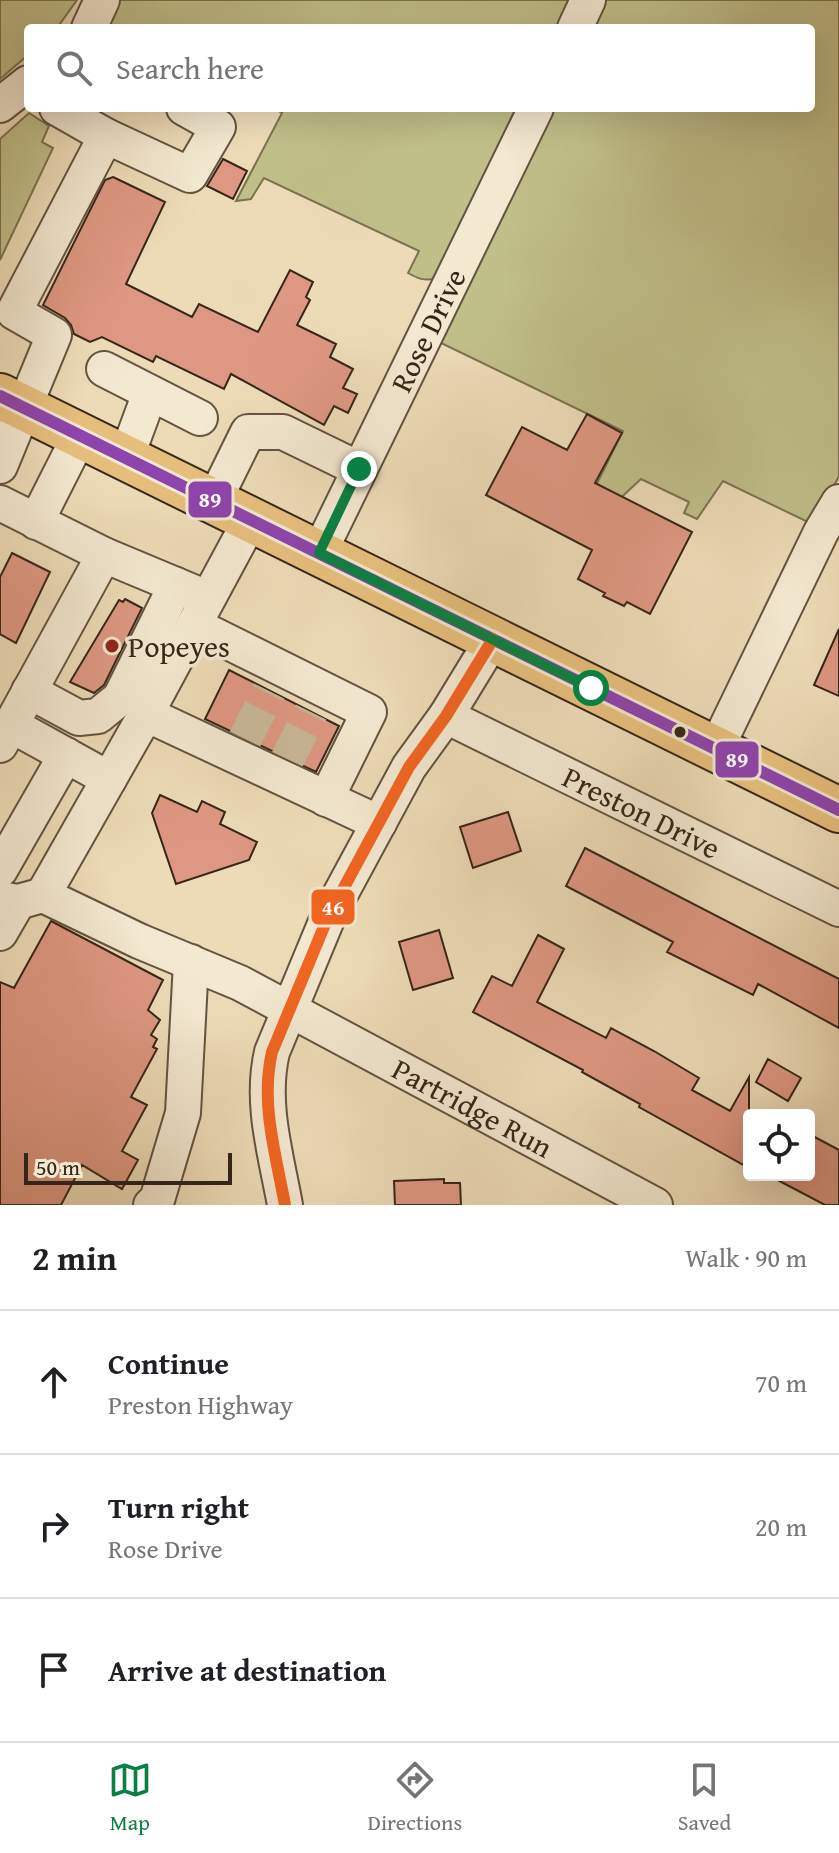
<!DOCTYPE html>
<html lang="en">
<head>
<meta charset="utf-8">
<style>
	body { margin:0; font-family:"Gentium Book Plus",serif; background:#f6f6f6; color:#202124 }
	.controls { position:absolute; right:24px; bottom:24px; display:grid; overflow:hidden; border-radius:8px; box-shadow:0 8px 32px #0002 }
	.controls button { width:72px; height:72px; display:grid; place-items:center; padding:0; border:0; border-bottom:2px solid #e0e0e0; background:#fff; color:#202124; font:40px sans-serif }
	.scale { position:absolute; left:24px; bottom:20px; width:208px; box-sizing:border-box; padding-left:8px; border:4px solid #362619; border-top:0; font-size:22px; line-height:28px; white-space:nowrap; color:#362619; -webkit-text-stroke:6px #f3e8d0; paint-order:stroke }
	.stop { position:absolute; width:24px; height:24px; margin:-18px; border:6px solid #0b8043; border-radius:50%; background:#fff }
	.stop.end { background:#0b8043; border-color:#fff; box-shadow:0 2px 8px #0008 }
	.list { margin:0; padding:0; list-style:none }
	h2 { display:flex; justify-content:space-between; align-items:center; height:104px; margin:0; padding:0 32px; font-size:34px }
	h2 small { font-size:26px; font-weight:400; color:#757577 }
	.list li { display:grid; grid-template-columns:52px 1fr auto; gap:24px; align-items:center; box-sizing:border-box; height:144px; padding:0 32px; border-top:2px solid #e0e0e0 }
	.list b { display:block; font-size:30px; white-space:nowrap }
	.list p { margin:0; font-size:26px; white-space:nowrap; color:#757577 }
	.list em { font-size:26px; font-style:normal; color:#757577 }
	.icon { flex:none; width:44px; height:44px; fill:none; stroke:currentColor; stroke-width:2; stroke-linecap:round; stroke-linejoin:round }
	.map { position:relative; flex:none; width:839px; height:1205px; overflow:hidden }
	.search { position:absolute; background:#fff; box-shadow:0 8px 32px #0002; left:24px; right:24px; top:24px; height:88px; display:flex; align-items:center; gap:20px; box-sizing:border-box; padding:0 28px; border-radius:8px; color:#757577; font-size:30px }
	.sheet { height:536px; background:#fff }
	nav { display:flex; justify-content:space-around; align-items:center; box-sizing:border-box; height:112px; border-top:2px solid #e0e0e0; background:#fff; font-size:22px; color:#757577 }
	nav a { display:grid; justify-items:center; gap:4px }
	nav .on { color:#0b8043 }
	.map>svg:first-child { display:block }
	.green { fill:#c0be89; stroke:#7b7251; stroke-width:2 }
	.building { fill:#de9782; stroke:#362619; stroke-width:2 }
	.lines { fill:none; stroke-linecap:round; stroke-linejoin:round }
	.minor-tunnel { stroke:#c8b797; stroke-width:34; stroke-dasharray:34 17; stroke-linecap:butt }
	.minor-casing { stroke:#645340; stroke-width:38 }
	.major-casing { stroke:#362619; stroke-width:48 }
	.minor { stroke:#f3e8d0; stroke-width:34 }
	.major { stroke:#e6be7c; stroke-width:44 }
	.bus-1-casing { stroke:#f3e8d0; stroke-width:18 }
	.bus-2-casing { stroke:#f3e8d0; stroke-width:18 }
	.bus-1 { stroke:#8e44ad; stroke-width:12 }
	.bus-2 { stroke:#f26522; stroke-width:12 }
	.route { stroke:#0b8043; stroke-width:10 }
	.poi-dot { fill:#8f2418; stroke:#f3e8d0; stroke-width:3 }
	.bus-dot { fill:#362619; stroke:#f3e8d0; stroke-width:3 }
	.labels { text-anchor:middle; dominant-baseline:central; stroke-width:7; stroke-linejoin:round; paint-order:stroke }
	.street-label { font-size:30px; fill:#362619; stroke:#f3e8d0 }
	.poi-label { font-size:30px; fill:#362619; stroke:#f3e8d0; text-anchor:start }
	.line-badge { stroke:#f3e8d0; stroke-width:3 }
	.badge-label { font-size:22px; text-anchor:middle; font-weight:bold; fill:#fff }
</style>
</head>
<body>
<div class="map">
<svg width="839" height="1205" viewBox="0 0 839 1205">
	<rect width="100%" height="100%" fill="#eddbb7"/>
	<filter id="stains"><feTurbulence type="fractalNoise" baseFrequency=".0025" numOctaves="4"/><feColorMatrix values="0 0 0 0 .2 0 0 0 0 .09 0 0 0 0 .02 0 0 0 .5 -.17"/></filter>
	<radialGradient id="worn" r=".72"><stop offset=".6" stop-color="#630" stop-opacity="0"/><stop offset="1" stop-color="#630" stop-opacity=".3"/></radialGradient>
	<!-- green -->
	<path class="green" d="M0,0h77l-20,28h-29v27l-28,24z
		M110,0h468l-14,28h-469z
		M601,0h238v476l-25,49 -91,-44 -26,38 -13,-6 5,-11 -48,-23 -30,28 -41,31 53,-107 -186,-90 112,-233h262v-80h-223z
		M273,108h252l-89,170c-11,4 -19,0 -28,-5l11,-22 -155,-73 -13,21 -15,2 46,-88z
		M29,113l20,13 -7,16 11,6 -53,112v-121z"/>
	<!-- building -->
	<path class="building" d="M223,159l24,12 -14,28 -26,-13z
		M113,177l52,25 -39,82 66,33 7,-13 59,28 32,-62 23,12 -7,15 4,3 -13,25 39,19 -6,13 23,12 -10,19 14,6 -9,19 -14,-7 -10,19 -93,-51 -7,15 -68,-33 -3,6 -51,-25 -12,5 -16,-8 -3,-9 -6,-7 -22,-13 62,-125z
		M587,414l35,19 -27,50 97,49 -42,82 -23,-12 -3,4 -21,-10 2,-3 -27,-14 14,-29 -106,-55 36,-68 45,23z
		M12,553l38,19 -34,71 -16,-9v-57z
		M125,599l17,9 -38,77 -10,8 -24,-11 49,-82 4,2z
		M839,629v67l-25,-11z
		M229,670l110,56 -23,46 -111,-53z
		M160,795l37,17 5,-11 23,11 -5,12 37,18 -8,18 -73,24 -24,-71z
		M508,812l13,39 -48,17 -13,-41z
		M585,848l254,131v49l-81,-44 -5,11 -86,-43 6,-10 -107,-56z
		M51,921l112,59 -15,30 12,10 -9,15 6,4 -4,8 4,2 -26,48 16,8 -25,46 16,9 -16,29 -40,-24 -21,40h-61v-223l14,6z
		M439,930l14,48 -40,12 -14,-48z
		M538,935l26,14 -27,53 69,36 5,-10 43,23 45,27 -7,12 38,21 19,-34v91l-110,-61 1,-3 -58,-32 1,-2 -110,-58 19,-36 20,10z
		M768,1059l33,19 -13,23 -32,-19z
		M809,1134l30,16v55h-14l-57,-30h41z
		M444,1179v4h16l1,22h-66l-1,-24z"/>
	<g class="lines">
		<!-- minor-tunnel -->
		<path class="minor-tunnel" d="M245,739l24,-48
			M287,760l24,-48"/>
		<!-- minor casing -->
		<g class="minor-casing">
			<g id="minor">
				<path d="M89,28l13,-28"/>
				<path d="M575,28l13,-28"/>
				<path d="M0,105l28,-22"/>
				<path d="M106,136l84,39 28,-48 -34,-19"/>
				<path d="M104,369l96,49"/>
				<path d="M126,458l24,-65"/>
				<path d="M0,466l54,-131 -40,-23 92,-176 -49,-28"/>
				<path d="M214,501l34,-69h35l76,37"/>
				<path d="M0,503l104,52 -104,190"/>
				<path d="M251,519l-105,195 233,109"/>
				<path d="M36,522l44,-87"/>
				<path id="s1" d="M319,553l217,-445"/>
				<path d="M104,555l91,38"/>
				<path d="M194,625l175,87 -43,87"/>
				<path d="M29,691l50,27 19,-2 22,-18 56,-113"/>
				<path id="s2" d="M146,714l-103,181 96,46 101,42 415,222"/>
				<path id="s3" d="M446,716l393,193"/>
				<path d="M11,725l98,54"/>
				<path d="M716,749l105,-217 18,-30"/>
				<path d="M0,870l66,-115"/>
				<path d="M0,899l18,3 25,-7"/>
				<path d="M0,933l18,-31"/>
				<path d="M151,1205l6,-5 26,-87 8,-151"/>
				<path d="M285,1205c-9,-50 -25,-102 -13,-153l56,-135 81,-150 37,-51 47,-77"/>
			</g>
		</g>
		<!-- major casing -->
		<g class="major-casing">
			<path id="major" d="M0,396l839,414"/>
		</g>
		<!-- minor -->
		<use href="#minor" class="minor"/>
		<!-- major -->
		<use href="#major" class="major"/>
		<!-- bus-1 casing -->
		<g class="bus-1-casing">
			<path id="bus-1" d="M0,396l839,414"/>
		</g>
		<!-- bus-2 casing -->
		<g class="bus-2-casing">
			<path id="bus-2" d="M285,1205c-9,-50 -25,-102 -13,-153l56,-135 81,-150 37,-51 47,-77"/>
		</g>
		<!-- bus-1 -->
		<use href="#bus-1" class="bus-1"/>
		<!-- bus-2 -->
		<use href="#bus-2" class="bus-2"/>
	</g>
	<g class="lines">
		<!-- route -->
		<path class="route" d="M359,469l-40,84 272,135"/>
	</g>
	<!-- markers -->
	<circle class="poi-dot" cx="112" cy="646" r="8"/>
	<circle class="bus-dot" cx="680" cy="732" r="7"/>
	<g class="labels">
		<!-- street labels -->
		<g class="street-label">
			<text stroke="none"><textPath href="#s1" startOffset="248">Rose Drive</textPath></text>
			<text stroke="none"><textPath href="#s3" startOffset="218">Preston Drive</textPath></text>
			<text stroke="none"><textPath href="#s2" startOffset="688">Partridge Run</textPath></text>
		</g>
		<!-- poi labels -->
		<g class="poi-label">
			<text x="128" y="646">Popeyes</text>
		</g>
	</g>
	<g class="line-badge">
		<rect x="187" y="480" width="46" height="39" rx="8" fill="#8e44ad"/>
		<rect x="714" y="740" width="46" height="39" rx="8" fill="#8e44ad"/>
		<rect x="310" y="888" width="46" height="38" rx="8" fill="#f26522"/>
	</g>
	<g class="badge-label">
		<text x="210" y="507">89</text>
		<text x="737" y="767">89</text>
		<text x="333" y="915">46</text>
	</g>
	<rect width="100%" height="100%" filter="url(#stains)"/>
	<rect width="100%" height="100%" fill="url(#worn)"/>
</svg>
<div class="controls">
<button><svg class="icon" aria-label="locate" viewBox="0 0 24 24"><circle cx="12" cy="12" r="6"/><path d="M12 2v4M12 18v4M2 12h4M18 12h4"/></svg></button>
</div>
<div class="scale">50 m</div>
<div class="stop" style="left:591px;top:688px"></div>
<div class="stop end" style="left:359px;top:469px"></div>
<div class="search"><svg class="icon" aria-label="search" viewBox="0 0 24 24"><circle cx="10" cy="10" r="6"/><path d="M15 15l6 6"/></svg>Search here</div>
</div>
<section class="sheet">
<h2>2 min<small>Walk · 90 m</small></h2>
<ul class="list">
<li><svg class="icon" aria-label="ahead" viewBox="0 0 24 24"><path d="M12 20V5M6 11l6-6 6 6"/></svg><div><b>Continue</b><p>Preston Highway</p></div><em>70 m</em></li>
<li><svg class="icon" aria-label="right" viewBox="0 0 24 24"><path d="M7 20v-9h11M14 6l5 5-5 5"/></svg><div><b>Turn right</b><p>Rose Drive</p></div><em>20 m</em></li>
<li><svg class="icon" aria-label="arrive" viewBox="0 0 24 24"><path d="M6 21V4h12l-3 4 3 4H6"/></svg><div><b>Arrive at destination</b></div></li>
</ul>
</section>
<nav>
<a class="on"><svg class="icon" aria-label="map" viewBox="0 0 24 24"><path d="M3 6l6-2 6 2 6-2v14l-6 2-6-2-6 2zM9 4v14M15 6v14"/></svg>Map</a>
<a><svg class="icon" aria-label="directions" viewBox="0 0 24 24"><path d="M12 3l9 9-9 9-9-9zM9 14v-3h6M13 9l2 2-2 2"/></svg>Directions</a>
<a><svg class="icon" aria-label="saved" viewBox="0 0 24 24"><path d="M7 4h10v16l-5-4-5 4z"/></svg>Saved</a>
</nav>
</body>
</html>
